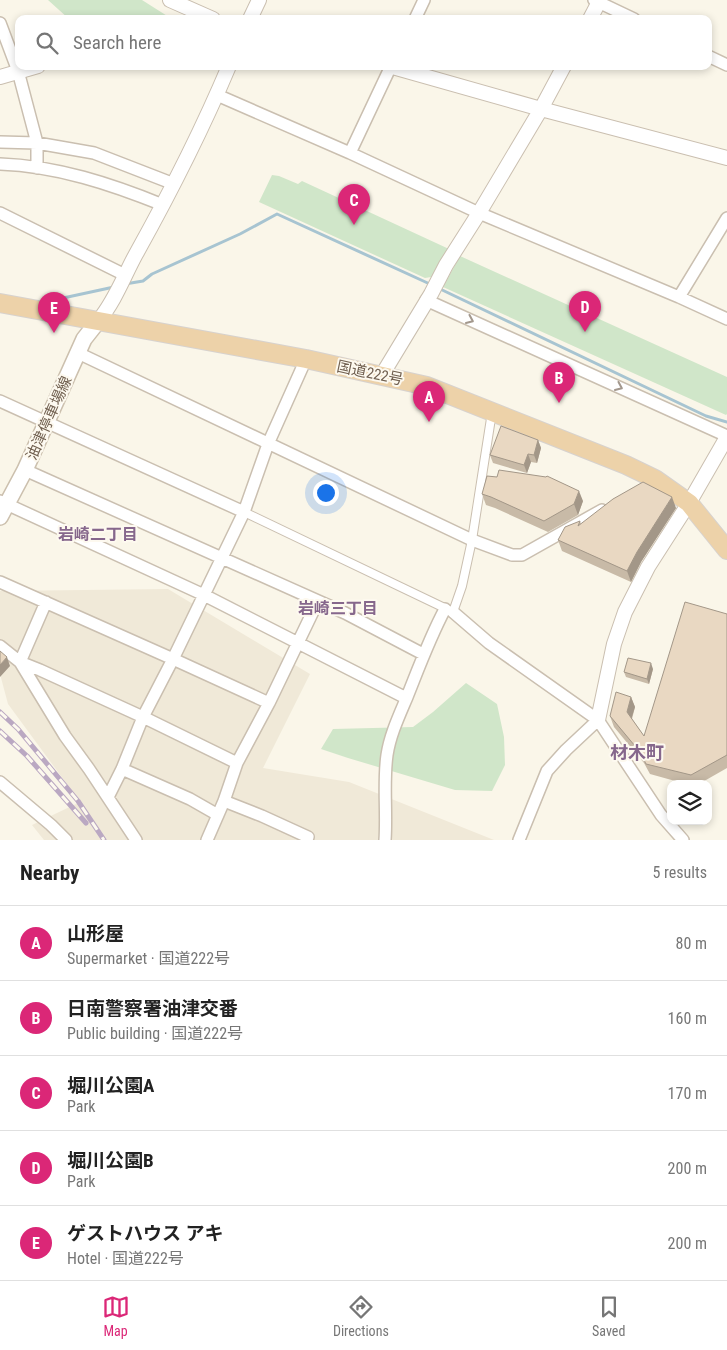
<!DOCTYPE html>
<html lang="en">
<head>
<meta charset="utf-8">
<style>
	body { margin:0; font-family:"Roboto Condensed","Noto Sans JP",sans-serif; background:#f6f6f6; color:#222 }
	.controls { position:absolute; right:15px; bottom:15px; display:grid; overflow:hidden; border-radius:10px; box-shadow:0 2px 8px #0003 }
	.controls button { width:45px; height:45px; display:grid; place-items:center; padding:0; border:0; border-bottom:1px solid #e0e0e0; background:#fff; color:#222; font:25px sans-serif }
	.you { position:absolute; left:325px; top:492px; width:18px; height:18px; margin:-12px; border:4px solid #fff; border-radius:50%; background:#1a73e8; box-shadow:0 0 0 8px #1a73e833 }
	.badge { display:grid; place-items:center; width:32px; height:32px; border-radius:50%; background:#db2777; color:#fff; font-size:16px; font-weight:700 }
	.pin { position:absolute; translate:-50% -41px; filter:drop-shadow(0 1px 2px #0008) }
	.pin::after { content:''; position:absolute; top:26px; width:18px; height:15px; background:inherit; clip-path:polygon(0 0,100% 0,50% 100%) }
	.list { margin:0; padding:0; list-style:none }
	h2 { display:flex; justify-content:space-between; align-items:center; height:65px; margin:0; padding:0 20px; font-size:21px }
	h2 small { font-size:16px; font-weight:400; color:#767676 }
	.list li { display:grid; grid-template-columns:32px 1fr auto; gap:15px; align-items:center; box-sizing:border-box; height:75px; padding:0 20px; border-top:1px solid #e0e0e0 }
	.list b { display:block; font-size:19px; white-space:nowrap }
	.list p { margin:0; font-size:16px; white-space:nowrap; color:#767676 }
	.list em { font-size:16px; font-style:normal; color:#767676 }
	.icon { flex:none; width:28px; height:28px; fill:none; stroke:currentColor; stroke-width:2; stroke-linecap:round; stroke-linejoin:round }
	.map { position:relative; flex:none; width:727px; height:840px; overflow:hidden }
	.search { position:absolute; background:#fff; box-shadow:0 2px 8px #0003; left:15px; right:15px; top:15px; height:55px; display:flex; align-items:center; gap:12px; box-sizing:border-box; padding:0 18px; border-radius:10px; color:#767676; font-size:19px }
	.sheet { height:440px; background:#fff }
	nav { display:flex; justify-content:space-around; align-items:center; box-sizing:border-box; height:70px; border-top:1px solid #e0e0e0; background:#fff; font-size:14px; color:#767676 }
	nav a { display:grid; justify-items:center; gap:2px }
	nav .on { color:#db2777 }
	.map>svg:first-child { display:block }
	.residential { fill:#f0e9d8 }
	.green { fill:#d0e6c9 }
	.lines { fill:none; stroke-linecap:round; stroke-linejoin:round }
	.stream { stroke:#a7c4d1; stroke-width:3 }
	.pedestrian-casing { stroke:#cabfb0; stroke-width:10 }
	.minor-casing { stroke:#cabfb0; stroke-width:14 }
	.tertiary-casing { stroke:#cabfb0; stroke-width:16 }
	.secondary-casing { stroke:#ccc0ae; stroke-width:18 }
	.trunk-casing { stroke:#d7d2ce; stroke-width:20 }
	.pedestrian { stroke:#fff; stroke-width:8 }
	.minor { stroke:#fff; stroke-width:11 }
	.tertiary { stroke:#fff; stroke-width:14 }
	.secondary { stroke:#fff; stroke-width:15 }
	.trunk { stroke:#edd2a9; stroke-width:18 }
	.rail-casing { stroke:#baa8c2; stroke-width:5 }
	.rail { stroke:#fdf9ef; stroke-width:3; stroke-dasharray:9; stroke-linecap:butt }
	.wall { fill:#c8baa7 }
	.shaded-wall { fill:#a39788 }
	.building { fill:#e9d8c2; stroke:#a39788 }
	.oneway { stroke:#a3988d }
	.labels { text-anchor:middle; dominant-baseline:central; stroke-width:4; stroke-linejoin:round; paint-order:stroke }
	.street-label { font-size:15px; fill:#716050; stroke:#fdf9ef }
	.neighbourhood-label { font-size:16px; font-weight:bold; fill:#86678c; stroke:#fdf9ef }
	.quarter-label { font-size:18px; font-weight:bold; fill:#86678c; stroke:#fdf9ef }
</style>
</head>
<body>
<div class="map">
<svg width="727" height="840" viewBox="0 0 727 840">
	<rect width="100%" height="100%" fill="#faf6e9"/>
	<!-- residential -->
	<path class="residential" d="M168,589l142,85 -47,94 86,14 145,58h-450l-12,-15 48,-23 -72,-98 -8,-30v-83z"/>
	<!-- green -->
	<path class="green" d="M48,0h94l30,19h-103z
		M272,175l7,1 19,8 4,-3 147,68 -18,28 -6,1 -166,-76z
		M460,256l267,121v37l-1,1 -283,-128z
		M466,683l31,21 7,33 1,28 -13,26 -37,-1 -107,-32 -27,-9 12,-20 80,-2 20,-15z"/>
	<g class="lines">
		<!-- stream -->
		<path class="stream" d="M125,284l18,-3 9,-7 88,-40 37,-20 155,71
			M438,288l268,128 21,6
			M40,303l74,-16"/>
		<!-- pedestrian casing -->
		<g class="pedestrian-casing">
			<path id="pedestrian" d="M244,512l209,100 9,-26 10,-46 20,-128"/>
		</g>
		<!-- minor casing -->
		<g class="minor-casing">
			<path id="minor" d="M594,0l40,19
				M415,19l9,-19
				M0,23l18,48 19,72v25
				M708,56l19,9
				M217,95l133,58 129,60 200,84 48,22
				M0,142l37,1 57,10 80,31
				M350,153l41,-87
				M0,164c57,2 111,20 163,41
				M0,213l125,62
				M679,297l48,-79
				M426,300l301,136
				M78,353l394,187 40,15h10l80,-45
				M0,401l244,111
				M25,470l320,143 78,41
				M0,501l204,94 202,103
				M0,582l173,77 96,44
				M453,612l36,31 109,77 63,95 22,25
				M0,646l20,16 20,8 103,47 94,46
				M20,662l45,74 24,33 47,71
				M20,662l26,-60
				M122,769l68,30 28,16
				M0,782l51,43 15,15
				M108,797l14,-28 21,-52 30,-58 71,-147 24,-68 38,-85
				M224,801l38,15 46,21 -1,3
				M207,840l17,-39 13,-38 32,-60 49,-102
				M385,840c2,-28 -2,-57 2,-85 3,-20 12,-39 20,-58 12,-30 23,-60 38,-88
				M519,840l28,-69 19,-21 32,-30"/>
		</g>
		<!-- tertiary casing -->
		<g class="tertiary-casing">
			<path id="tertiary" d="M170,0l43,19
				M250,19l9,-19
				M590,19l10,-19
				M389,66l152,43 186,49
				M0,77l38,-11
				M99,320c16,-19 25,-44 37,-66 34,-61 66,-124 93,-188
				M382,375l49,-81 15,-29 33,-52 62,-104 23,-43
				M598,720l16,-76 11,-32 23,-45 41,-64 38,-66"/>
		</g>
		<!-- secondary casing -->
		<g class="secondary-casing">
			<path id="secondary" d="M0,517l25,-47 59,-131 15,-19"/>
		</g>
		<!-- trunk casing -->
		<g class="trunk-casing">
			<path id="trunk" d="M0,303l306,56 121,27 199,79 29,14 34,24 38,47"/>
		</g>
		<!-- pedestrian -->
		<use href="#pedestrian" class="pedestrian"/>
		<!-- minor -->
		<use href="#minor" class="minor"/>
		<!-- tertiary -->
		<use href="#tertiary" class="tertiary"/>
		<!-- secondary -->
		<use href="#secondary" class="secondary"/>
		<!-- trunk -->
		<use href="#trunk" class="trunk"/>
		<!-- rail casing -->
		<g class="rail-casing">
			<path id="rail" d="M0,712l18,17 60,72 26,39
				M0,731l27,25 59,67"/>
		</g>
		<!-- rail -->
		<use href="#rail" class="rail"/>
	</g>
	<!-- wall -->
	<path class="wall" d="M538,440l3,8 -4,15 -6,-1 -4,11 -34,-10 -3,-8z
		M497,477l86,24 -5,14 -30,17 -53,-24 -9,-3 -4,-11z
		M676,508l-35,54 -10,20 -69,-31 -4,-11 22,-19 1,3z
		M727,614v154l-28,16h-13l-36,-10 -6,-11 -30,-36 -4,-11 21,-19 4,10 -3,12 12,17z
		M653,669l-4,15 -23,-7 -2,-5z"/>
	<!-- shaded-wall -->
	<path class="shaded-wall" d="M538,440l3,8 -4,15 -3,-8z
		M528,454l3,8 -4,11 -3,-8z
		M579,491l4,10 -5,14 -4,-11z
		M672,497l4,11 -35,54 -10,20 -4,-11 10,-19z
		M7,657l3,9 -10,11v-12z
		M651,663l2,6 -4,15 -2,-5z
		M631,697l4,10 -5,16 -3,-11z"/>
	<!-- building -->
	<path class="building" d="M501,426l37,14 -4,15 -6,-1 -4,11 -34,-10z
		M499,470l47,7 1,-1 32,15 -5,13 -30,17 -53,-24 -9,-3 5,-18 10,1z
		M643,482l29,15 -35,55 -10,19 -69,-31 7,-13 15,-6 -2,5 35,-27z
		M685,602l42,12v141l-36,20 -45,-11 -6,-12 -30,-36 6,-24 15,5 -4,15 17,24z
		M0,651l7,6 -7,8z
		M628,658l23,5 -4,16 -23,-7z"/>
	<!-- one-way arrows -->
	<defs><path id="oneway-chevron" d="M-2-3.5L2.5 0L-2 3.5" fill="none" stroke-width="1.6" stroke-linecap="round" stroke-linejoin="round" transform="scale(1.25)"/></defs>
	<g class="oneway">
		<use href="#oneway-chevron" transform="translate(470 320) rotate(24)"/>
		<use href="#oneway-chevron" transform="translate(619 387) rotate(24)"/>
	</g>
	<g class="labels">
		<!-- street labels -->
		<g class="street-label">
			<text transform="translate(370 373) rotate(12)">国道222号</text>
			<text transform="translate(49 418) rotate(-66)">油津停車場線</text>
		</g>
		<!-- neighbourhood labels -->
		<g class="neighbourhood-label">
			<text x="98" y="534">岩崎二丁目</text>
			<text x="338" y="608">岩崎三丁目</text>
		</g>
		<!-- quarter labels -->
		<g class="quarter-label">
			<text x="637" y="752">材木町</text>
		</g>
	</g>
</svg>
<div class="controls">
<button><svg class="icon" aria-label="layers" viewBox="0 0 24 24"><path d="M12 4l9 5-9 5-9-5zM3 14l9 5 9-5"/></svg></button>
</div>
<div class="you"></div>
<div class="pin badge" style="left:429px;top:422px">A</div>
<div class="pin badge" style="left:559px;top:403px">B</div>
<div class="pin badge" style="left:354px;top:225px">C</div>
<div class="pin badge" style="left:585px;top:332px">D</div>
<div class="pin badge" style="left:54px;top:333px">E</div>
<div class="search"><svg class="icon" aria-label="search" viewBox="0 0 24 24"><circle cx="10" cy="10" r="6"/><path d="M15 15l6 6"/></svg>Search here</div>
</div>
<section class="sheet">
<h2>Nearby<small>5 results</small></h2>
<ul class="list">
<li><span class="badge">A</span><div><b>山形屋</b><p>Supermarket · 国道222号</p></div><em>80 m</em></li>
<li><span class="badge">B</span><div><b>日南警察署油津交番</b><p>Public building · 国道222号</p></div><em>160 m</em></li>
<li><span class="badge">C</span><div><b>堀川公園A</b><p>Park</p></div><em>170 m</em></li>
<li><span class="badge">D</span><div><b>堀川公園B</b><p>Park</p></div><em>200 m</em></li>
<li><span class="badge">E</span><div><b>ゲストハウス アキ</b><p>Hotel · 国道222号</p></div><em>200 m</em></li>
</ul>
</section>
<nav>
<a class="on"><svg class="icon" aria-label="map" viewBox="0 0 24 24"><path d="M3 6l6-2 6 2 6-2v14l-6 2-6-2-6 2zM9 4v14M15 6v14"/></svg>Map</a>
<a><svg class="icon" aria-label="directions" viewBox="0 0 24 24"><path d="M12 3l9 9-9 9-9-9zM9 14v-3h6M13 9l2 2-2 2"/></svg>Directions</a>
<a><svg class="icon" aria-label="saved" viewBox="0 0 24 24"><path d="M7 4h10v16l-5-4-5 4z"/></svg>Saved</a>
</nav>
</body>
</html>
